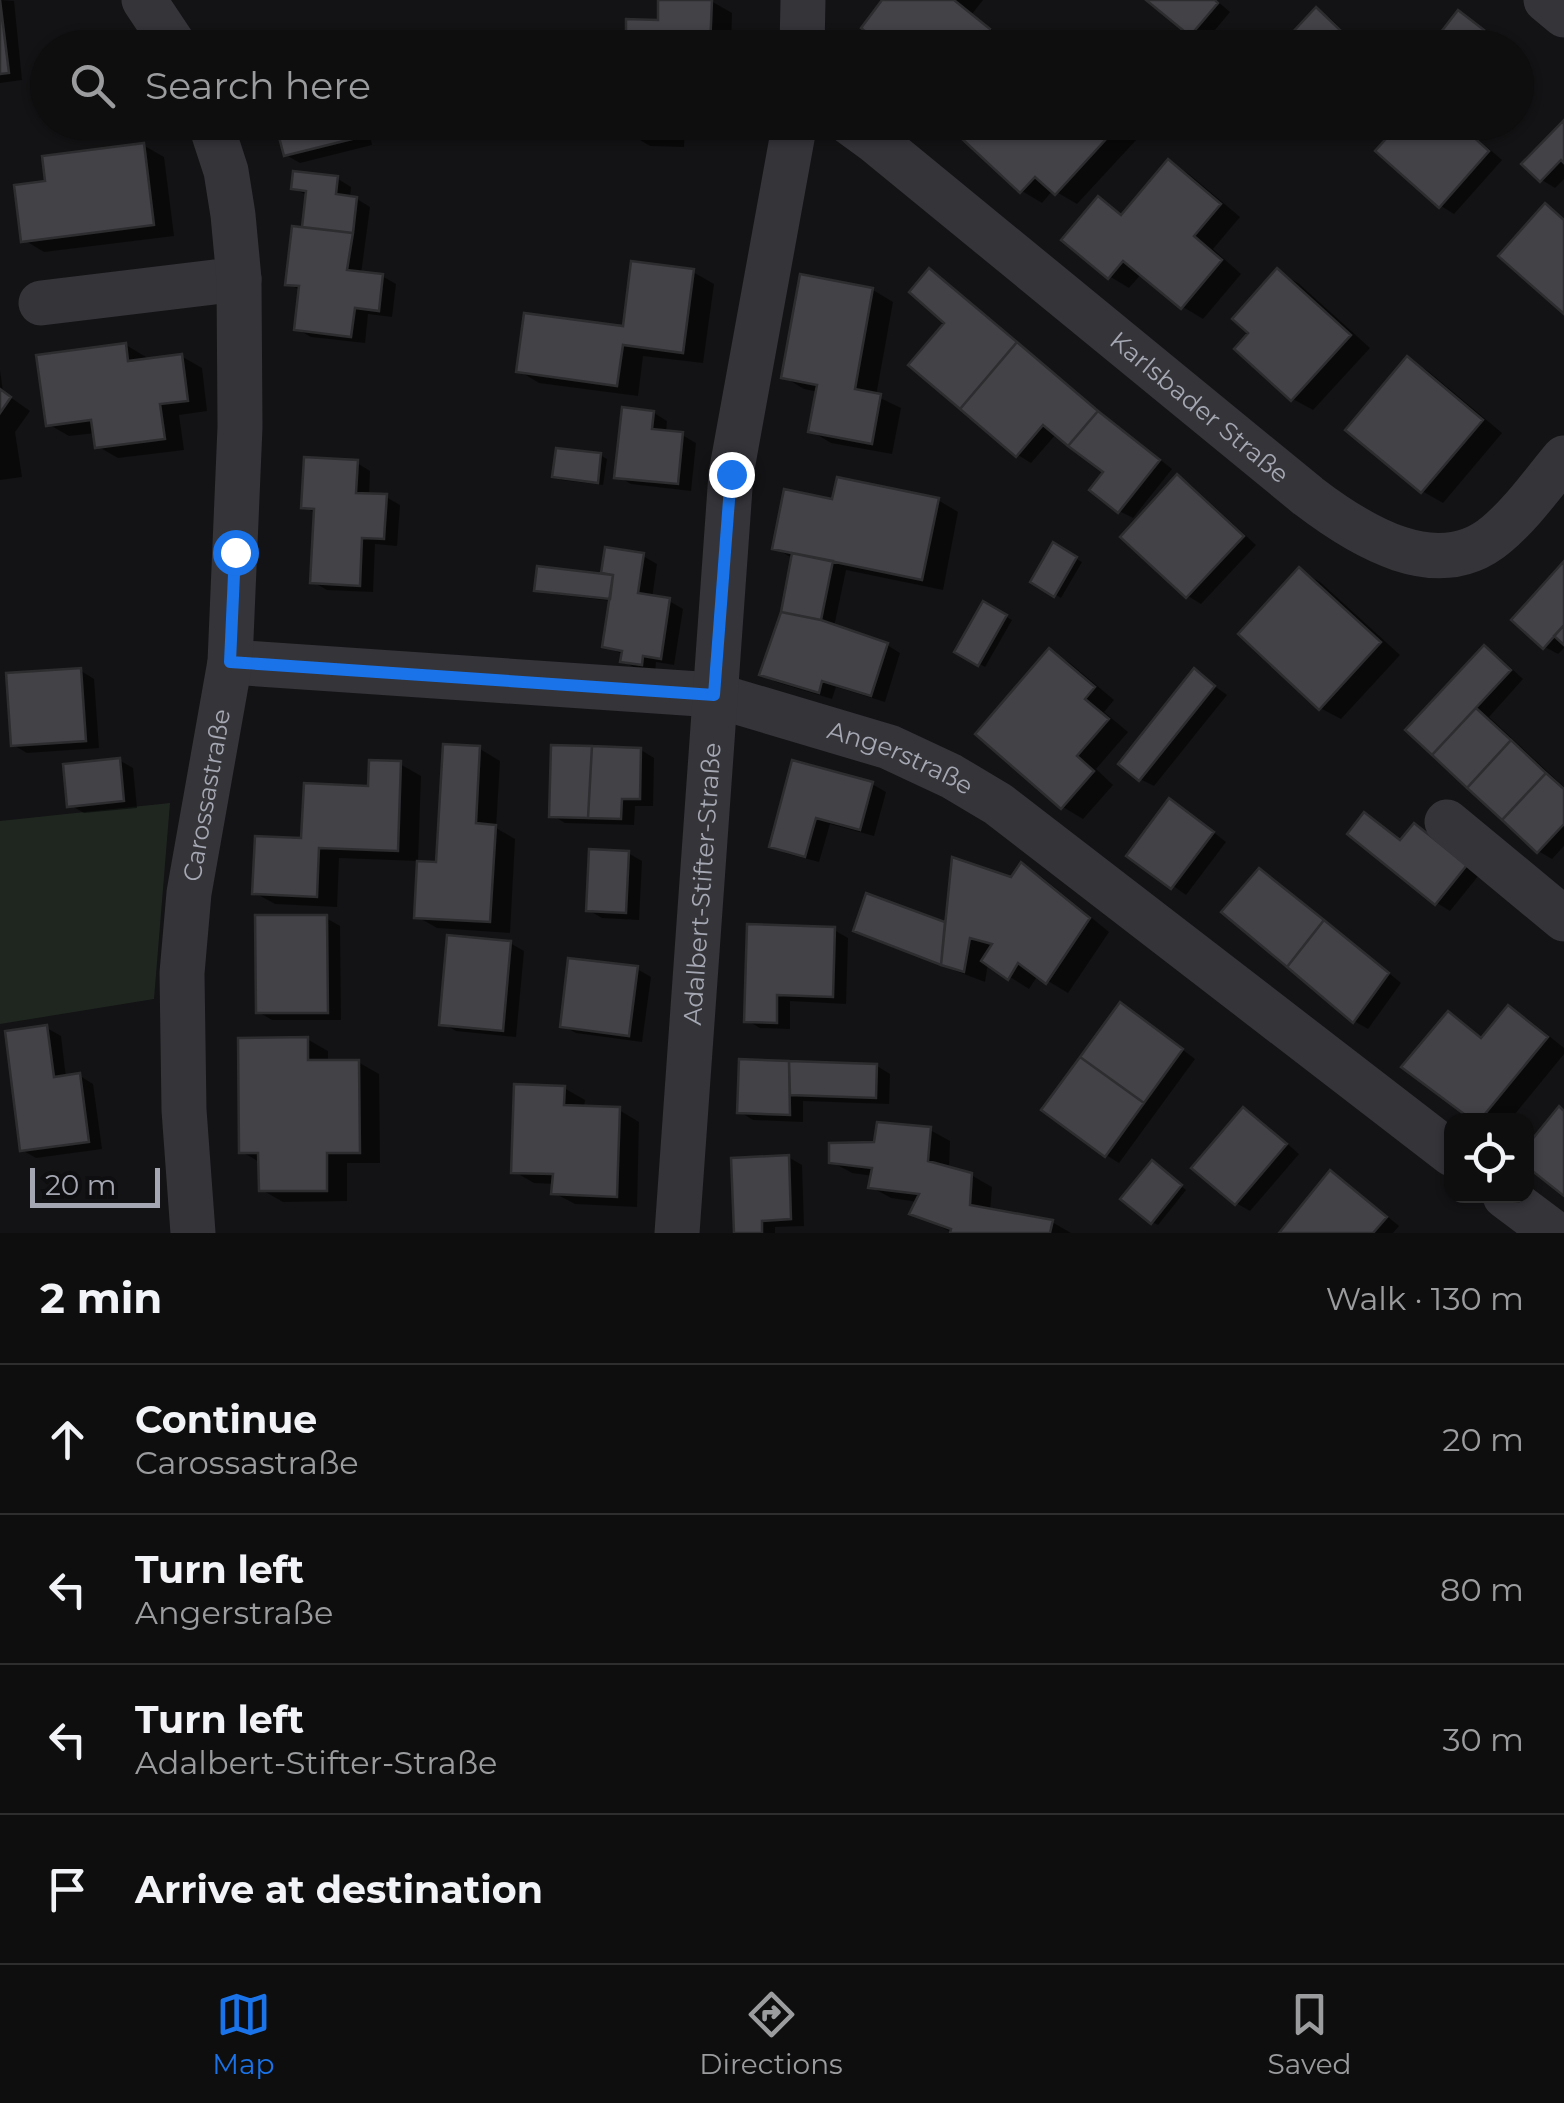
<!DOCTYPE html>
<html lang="en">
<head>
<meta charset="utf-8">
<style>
	body { margin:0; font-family:Montserrat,sans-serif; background:#1c1c1d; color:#f1f3f6 }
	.controls { position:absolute; right:30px; bottom:30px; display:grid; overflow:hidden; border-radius:20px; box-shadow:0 2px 8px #0004 }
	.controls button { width:90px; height:90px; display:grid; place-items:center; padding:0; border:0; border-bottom:2px solid #2e2e2f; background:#0e0e0f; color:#f1f3f6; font:50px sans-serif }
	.scale { position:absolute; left:30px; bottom:25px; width:130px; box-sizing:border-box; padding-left:10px; border:5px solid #a5a8b3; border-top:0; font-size:28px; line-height:35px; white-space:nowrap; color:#a5a8b3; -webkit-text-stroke:8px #0e0d0f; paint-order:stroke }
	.stop { position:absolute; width:30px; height:30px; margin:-22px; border:8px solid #1a73e8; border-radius:50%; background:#fff }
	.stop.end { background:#1a73e8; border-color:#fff; box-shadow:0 2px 10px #0008 }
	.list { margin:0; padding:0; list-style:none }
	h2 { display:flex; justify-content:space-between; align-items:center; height:130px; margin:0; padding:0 40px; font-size:42px }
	h2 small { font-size:32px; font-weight:400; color:#9b9c9e }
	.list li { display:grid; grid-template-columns:65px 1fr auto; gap:30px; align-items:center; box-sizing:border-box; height:150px; padding:0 40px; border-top:2px solid #2e2e2f }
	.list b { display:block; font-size:38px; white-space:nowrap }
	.list p { margin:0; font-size:32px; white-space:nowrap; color:#9b9c9e }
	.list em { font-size:32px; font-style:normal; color:#9b9c9e }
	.icon { flex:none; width:55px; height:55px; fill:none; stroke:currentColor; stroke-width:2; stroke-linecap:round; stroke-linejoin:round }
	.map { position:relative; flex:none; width:1564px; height:1233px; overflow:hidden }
	.search { position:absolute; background:#0e0e0f; box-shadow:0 2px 8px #0004; left:30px; right:30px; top:30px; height:110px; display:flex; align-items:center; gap:25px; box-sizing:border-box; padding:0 35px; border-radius:55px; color:#9b9c9e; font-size:38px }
	.sheet { height:730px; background:#0e0e0f }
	nav { display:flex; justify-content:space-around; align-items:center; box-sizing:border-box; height:140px; border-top:2px solid #2e2e2f; background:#0e0e0f; font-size:28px; color:#9b9c9e }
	nav a { display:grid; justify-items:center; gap:5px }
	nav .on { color:#1a73e8 }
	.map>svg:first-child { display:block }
	.green { fill:#1f2620 }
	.shadow { fill:#0007 }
	.building { fill:#424247; stroke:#2d2d30; stroke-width:2.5 }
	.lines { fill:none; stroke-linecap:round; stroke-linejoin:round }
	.minor { stroke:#343439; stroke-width:45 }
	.route { stroke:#1a73e8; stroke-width:12 }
	.labels { text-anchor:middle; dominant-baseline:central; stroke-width:8; stroke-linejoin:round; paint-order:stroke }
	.street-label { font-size:25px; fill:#a5a8b3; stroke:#0e0d0f }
</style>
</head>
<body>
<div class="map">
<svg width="1564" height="1233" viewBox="0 0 1564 1233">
	<rect width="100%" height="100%" fill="#131214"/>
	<!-- green -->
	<path class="green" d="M170,803l-16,196 -154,25v-203z"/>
	<!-- shadow -->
	<path class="shadow" d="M0,0l14,1 8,79 -22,3z
		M661,0l50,1 21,12 -1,35h-103l32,-25z
		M885,0h98l-11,14 37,29 -4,5h-115z
		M1150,0h66l14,12 -25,30 -13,-8z
		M1317,10l13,8 31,30h-80z
		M1465,17l23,18 -9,13h-41z
		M278,122h89l5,23 -72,18 -14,-8z
		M630,122h55l-1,25 -34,-1 -20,-12z
		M974,122h147l17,16 -61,66 -24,-14 -11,13 -20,-12z
		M1329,122h23l-8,10z
		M1404,122h54l44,38 -48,54 -13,-8z
		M1564,124v55l-9,9 -13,-8z
		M143,145l21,12 10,79 -130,16 -20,-12 24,-57z
		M1169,162l20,12 51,43 -27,32 28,25 -38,45 -20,-12 -41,-34 -13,15 -20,-12 -11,-77 26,17z
		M338,179l13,8 -1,11 7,1 13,8 -9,67 21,2 14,8 -4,33 -24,-3 -3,29 -54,-6 -14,-8 4,-38 -13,-8 16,-53 4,-34 -15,-8z
		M930,271l13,8 169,143 60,47 -39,49 -14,-7 -12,-40 -50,-38 -26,30 -13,-8 -106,-90 36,-43z
		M693,272l21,12 -11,79 -60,-7 -5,40 -99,-13 -20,-12 106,-42z
		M1278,272l20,11 72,65 -57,62 -20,-11 -41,-66z
		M873,290l20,12 -17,94 25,12 -9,46 -61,-11 -20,-12 7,-39 -14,-3 -20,-12z
		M126,345l20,12 1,4 34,-5 21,12 5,43 -28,4 5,35 -66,8 -21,-12 -1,-13 -27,3 -21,-12z
		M1408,359l20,12 74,62 -59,70 -21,-12z
		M0,370l3,22 27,19 -15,21 7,45 -22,3z
		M654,413l13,8 -1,12 16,2 14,8 -5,48 -60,-7 -14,-8z
		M600,455l7,4 -4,26 -42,-5 -6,-4z
		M357,463l13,8 -1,25 17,1 14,8 -3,41 -22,-2 -2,48 -46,-2 -14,-8 3,-68 -12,-8z
		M1178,477l13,8 65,60 -55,59 -13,-8 -65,-59z
		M938,500l20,12 -15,78 -97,-20 -12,57 53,18 13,8 -15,49 -49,-15 -4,12 -56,-17 -14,-8 21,-62 11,-53 -19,-11 59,-46z
		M1054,546l28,16 -21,36 -28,-17z
		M643,556l14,8 -5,34 17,3 14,8 -9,56 -18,-3 -1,10 -18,-3 -14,-8 1,-6 -19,-9 7,-45 -69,-8 -6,-3 74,-13 -7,-5z
		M1564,564v84l-6,6 -13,-7z
		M1300,571l20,11 80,73 -59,64 -21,-11z
		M984,604l28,16 -27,47 -28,-16z
		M1484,648l14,8 25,23 -34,38 75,70v59l-12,13 -14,-8 -129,-121z
		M1050,651l20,12 44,37 -10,12 24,20 -32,37 17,16 -30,34 -20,-12z
		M81,671l13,8 5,69 -72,5 -14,-8z
		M1195,672l32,23 -73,91 -14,-7z
		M480,749l20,12 -4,67 19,11 -5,94 -73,-5 -21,-12 22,-52z
		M641,750l13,8 -1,48h-18l-1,19 -69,-2 -13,-8z
		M119,760l14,8 4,40 -53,5 -14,-8z
		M794,763l78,21 14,8 -12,44 -44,-12 -11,38 -34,-9 -13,-8z
		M400,764l21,12 -3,85 -79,-3 -2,49 -62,-3 -20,-11 49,-53z
		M1184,809l42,33 -40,53 -56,-40z
		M1365,815l37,26 12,-15 14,8 51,41 -29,36 -13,-8z
		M628,853l14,8 -3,59 -37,-2 -14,-8z
		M1022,866l20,11 67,55 -41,61 -30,-18 -9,14 -41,-26 -3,19 -116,-44 -13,-8 88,-5 3,2 65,-47z
		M1260,871l14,8 127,104 -33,46 -14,-8z
		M326,918l14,8 1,94h-69l-14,-8z
		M834,930l14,8 -2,66 -56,-3v28l-30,-1 -14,-8z
		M510,943l14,8 -8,86 -60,-6 -14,-8z
		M637,969l14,8 -9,65 -66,-9 -13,-7z
		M1509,1008l20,12 35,28v6l-54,66h-34l-71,-54 43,-51 36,24z
		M1134,1013l61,46 -76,104 -13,-8z
		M47,1028l14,8 5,42 14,-2 13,8 9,65 -66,9 -14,-8z
		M307,1039l21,12v11h30l21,12 1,89h-33v38l-64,1 -21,-12 -1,-27 -19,-11z
		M742,1061l135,5 13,8 -1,30 -86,-3v21l-50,-2 -13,-8z
		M564,1088l21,12 -1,9 35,1 20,12 -2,85 -62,-3 -21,-11 1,-9 -21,-1 -21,-12z
		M1244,1110l14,8 41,36 -49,57 -14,-8z
		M930,1130l20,11 -1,28 22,6 21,12 -2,24 62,11 19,11h-118l-40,-20 5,-11 -27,-4 -20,-11 2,-11 -21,-3 -20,-11 44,-18z
		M788,1157l14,8 2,61 -29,1v6h-38l-3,-73z
		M1159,1167l27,23 -28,35 -6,-3z
		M1331,1174l13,7 55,45 -6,7h-111z"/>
	<!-- building -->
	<path class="building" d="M0,0l9,73 -9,1z
		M658,0h54l-2,48h-84v-29l32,1z
		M882,0h72l36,29 -14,19h-90l-25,-20z
		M1146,0h69l3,3 -28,33z
		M1316,7l43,41h-81z
		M1458,10l26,20 -14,18h-36l-3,-3z
		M1564,120v43l-3,-3 -21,22 -19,-18z
		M275,122h81l4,15 -76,19z
		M628,122h37l-1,14 -37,-1z
		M970,122h147l2,3 -64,70 -20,-18 -15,16 -61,-57z
		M1401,122h56l32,29 -50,57 -64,-57z
		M144,143l10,82 -133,17 -7,-57 31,-4 -3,-25z
		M1168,159l53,45 -27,32 28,24 -41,49 -58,-48 -15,18 -47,-39 37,-44 23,19z
		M293,171l45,5 -2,18 21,3 -4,36 -51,-6 4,-36 -15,-2z
		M1545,203l19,17v94l-66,-58z
		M292,226l61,7 -6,37 36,4 -4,37 -24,-3 -4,29 -57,-7 5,-44 -14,-1z
		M631,261l63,8 -11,84 -60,-8 -6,41 -101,-14 8,-59 99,13z
		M929,268l88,74 -57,67 -52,-44 36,-42 -35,-31z
		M1277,268l74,67 -60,66 -57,-52 14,-16 -16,-14z
		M800,274l73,14 -18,101 26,5 -9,50 -64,-12 9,-47 -36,-7z
		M1017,342l81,69 -30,35 -25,-21 -27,32 -56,-48z
		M126,343l2,18 54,-7 6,47 -28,3 5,35 -70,9 -4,-28 -45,6 -10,-71z
		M1407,356l76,64 -62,73 -76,-63z
		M0,389l11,8 -11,16z
		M622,407l32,4 -2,18 31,3 -5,52 -64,-6z
		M1098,411l62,49 -42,53 -29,-23 14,-18 -35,-26z
		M556,448l45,5 -3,30 -46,-6z
		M304,457l54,3 -2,33 31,1 -3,45 -22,-1 -2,48 -50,-3 4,-74 -13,-1z
		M1177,474l67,62 -58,62 -66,-61z
		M837,477l102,21 -17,82 -150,-31 12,-60 48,10z
		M1053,542l24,15 -23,40 -24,-15z
		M605,547l39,6 -6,40 32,5 -9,61 -18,-3 -1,9 -22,-3 2,-11 -20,-4 11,-72 -12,-2z
		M792,553l41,8 -12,59 -40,-8z
		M1564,561v64l-21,24 -32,-29z
		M537,566l76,9 -3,24 -76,-8z
		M1299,567l82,75 -62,68 -81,-76z
		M983,601l24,14 -29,51 -24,-14z
		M781,612l40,8 67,23 -17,53 -49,-15 -3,12 -60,-18z
		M1564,625v20l-10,-9z
		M1484,645l27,25 -79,85 -27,-25z
		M1049,648l46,39 -10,12 24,20 -32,37 17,15 -33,38 -86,-75z
		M81,668l5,73 -75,5 -5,-73z
		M1194,668l21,18 -76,95 -21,-17z
		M1476,708l35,32 -44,48 -35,-33z
		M1511,740l35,33 -44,47 -35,-32z
		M443,744l37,2 -4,77 20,2 -6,97 -76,-4 3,-57 19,1z
		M551,745l41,1 -4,72 -39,-1z
		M592,746l49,2 -1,51h-18l-1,20 -33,-1z
		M120,758l4,43 -57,6 -4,-43z
		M369,760l32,1 -3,90 -79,-3 -2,49 -65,-3 3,-58 46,2 3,-55 64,3z
		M792,760l81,22 -13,48 -44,-12 -11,39 -36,-10z
		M1546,773l18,16v35l-27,29 -35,-33z
		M1169,798l45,34 -43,57 -45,-33z
		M1364,812l36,28 14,-17 53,42 -32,40 -88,-71z
		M589,849l40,2 -3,62 -40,-2z
		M952,857l59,20 10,-15 69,56 -44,66 -28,-21 -10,17 -27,-19 11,-17 -22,-6 -6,34 -23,-7z
		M1259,868l65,52 -37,47 -66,-55z
		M866,893l79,29 -4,43 -88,-34z
		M255,915h72l1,98h-72z
		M1324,920l65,53 -36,50 -66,-56z
		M747,924l88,3 -2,70 -56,-2v28l-33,-1z
		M447,935l64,6 -8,90 -64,-6z
		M568,958l70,8 -9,70 -69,-9z
		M1120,1002l63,47 -39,54 -64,-46z
		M1508,1005l40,32 -68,83h-8l-71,-53 47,-56 33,27z
		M47,1025l7,52 26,-4 9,69 -69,9 -15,-120z
		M308,1037v23h51l1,93h-33v38h-68l-1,-38h-19l-1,-115z
		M1080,1057l64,46 -39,54 -64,-47z
		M739,1059l50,2 1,54 -53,-2z
		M789,1061l88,3 -1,34 -86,-3z
		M514,1084l51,2 -1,19 56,2 -3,90 -66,-3 2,-20 -42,-1z
		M1559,1106l5,5v85l-38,-30v-19z
		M1243,1107l44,37 -52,61 -44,-37z
		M877,1122l54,5 -3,34 44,12 -2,32 83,15 -3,13h-100l1,-4 -42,-15 10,-20 -51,-6 4,-20 -43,-5v-20l45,-1z
		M789,1155l2,64 -29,2v12h-28l-3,-75z
		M1152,1160l30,25 -31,39 -31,-25z
		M1330,1170l57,47 -14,16h-94z"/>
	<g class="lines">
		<!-- minor -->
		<g class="minor">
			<path d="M144,0l32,48"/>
			<path d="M1546,0l18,15"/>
			<path d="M802,48l1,-48"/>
			<path id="s1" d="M849,122l26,19 433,355c51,39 130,89 189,38 25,-21 46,-51 67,-76"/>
			<path d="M41,303l198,-24"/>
			<path id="s2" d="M230,662l484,33 175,52 62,29 47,28 454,350"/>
			<path d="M1447,822l117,97"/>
			<path d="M1505,1196l49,37"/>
			<path id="s3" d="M193,1233l-9,-123 -2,-137 7,-80 41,-231 10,-235 -1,-148 -6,-64 -7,-44 -16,-49"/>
			<path id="s4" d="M677,1233l54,-759 64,-352"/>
		</g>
	</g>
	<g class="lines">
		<!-- route -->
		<path class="route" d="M235,552l-5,110 484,33 17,-221"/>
	</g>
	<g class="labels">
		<!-- street labels -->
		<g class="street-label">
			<text stroke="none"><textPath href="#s1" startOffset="452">Karlsbader Straße</textPath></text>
			<text stroke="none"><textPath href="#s2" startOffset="682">Angerstraße</textPath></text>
			<text stroke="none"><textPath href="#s3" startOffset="440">Carossastraße</textPath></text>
			<text stroke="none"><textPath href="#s4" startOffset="350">Adalbert-Stifter-Straße</textPath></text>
		</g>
	</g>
</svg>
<div class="controls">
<button><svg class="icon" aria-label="locate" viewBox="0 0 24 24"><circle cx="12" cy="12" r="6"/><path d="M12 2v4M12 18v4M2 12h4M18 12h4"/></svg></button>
</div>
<div class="scale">20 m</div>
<div class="stop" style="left:235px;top:552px"></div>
<div class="stop end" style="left:731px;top:474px"></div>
<div class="search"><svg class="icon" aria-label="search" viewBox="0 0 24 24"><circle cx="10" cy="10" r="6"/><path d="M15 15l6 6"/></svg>Search here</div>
</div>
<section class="sheet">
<h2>2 min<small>Walk · 130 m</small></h2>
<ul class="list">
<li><svg class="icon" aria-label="ahead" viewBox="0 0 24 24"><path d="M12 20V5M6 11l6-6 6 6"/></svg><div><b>Continue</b><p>Carossastraße</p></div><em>20 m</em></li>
<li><svg class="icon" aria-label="left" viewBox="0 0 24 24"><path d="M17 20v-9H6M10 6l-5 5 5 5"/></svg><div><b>Turn left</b><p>Angerstraße</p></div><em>80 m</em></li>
<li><svg class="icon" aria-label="left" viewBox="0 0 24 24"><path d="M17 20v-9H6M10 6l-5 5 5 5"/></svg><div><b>Turn left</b><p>Adalbert-Stifter-Straße</p></div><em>30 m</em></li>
<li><svg class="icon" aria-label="arrive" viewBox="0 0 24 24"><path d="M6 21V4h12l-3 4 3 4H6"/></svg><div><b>Arrive at destination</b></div></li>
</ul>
</section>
<nav>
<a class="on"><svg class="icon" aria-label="map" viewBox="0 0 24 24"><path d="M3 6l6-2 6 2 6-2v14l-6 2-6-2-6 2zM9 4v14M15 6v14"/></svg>Map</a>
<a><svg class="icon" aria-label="directions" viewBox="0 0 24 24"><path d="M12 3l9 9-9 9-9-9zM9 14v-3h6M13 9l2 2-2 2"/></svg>Directions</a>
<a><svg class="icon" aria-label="saved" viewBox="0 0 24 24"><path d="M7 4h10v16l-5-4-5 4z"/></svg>Saved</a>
</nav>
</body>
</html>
